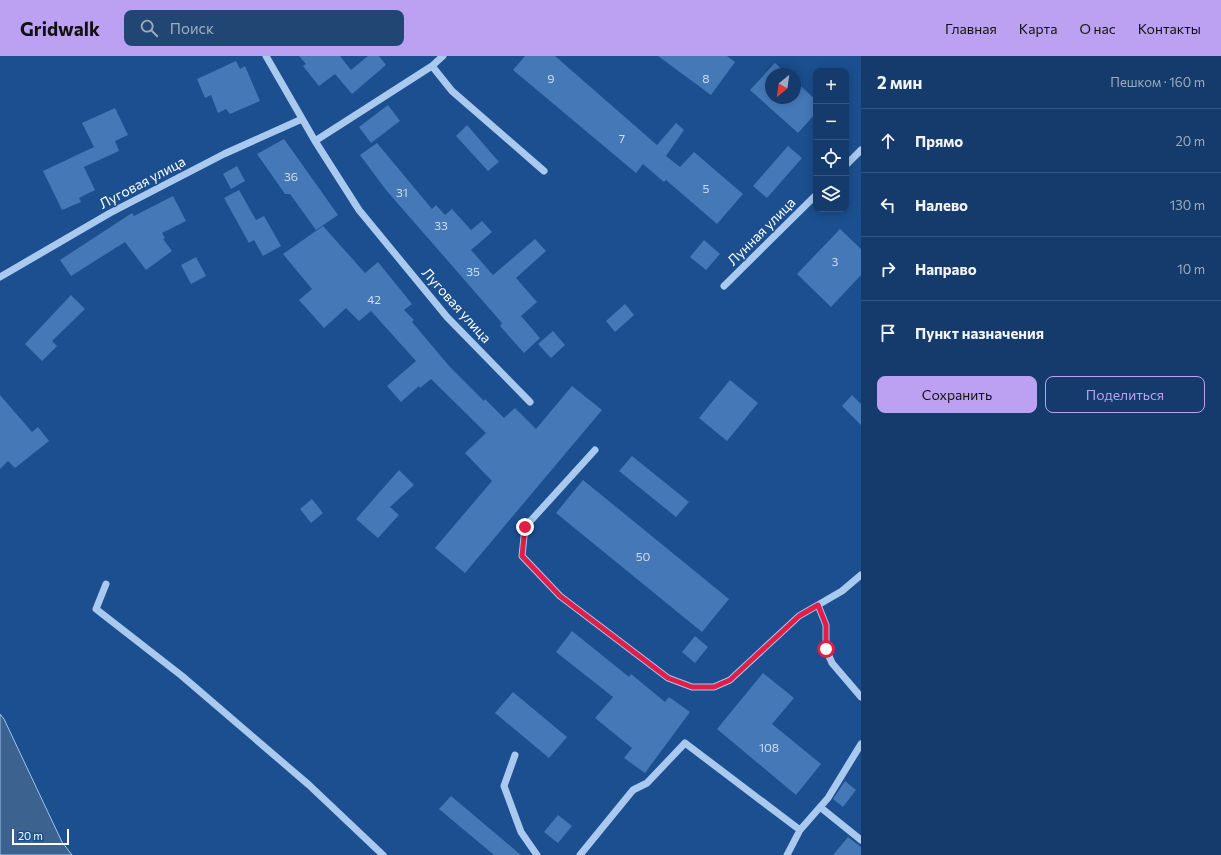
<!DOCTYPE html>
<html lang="ru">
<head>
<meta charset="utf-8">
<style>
	body { margin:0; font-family:Commissioner,sans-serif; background:#214673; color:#f1f3f6 }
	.controls { position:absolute; right:12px; top:12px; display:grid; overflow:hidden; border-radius:8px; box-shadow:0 2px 10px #0003 }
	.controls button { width:36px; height:36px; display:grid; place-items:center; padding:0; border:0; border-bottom:1px solid #33557e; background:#143b6b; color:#f1f3f6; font:20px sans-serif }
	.compass { position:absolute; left:765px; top:12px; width:36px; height:36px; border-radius:50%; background:#143b6b; box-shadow:0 2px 10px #0003; rotate:209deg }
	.scale { position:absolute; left:12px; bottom:10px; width:57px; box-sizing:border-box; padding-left:4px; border:2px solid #fff; border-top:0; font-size:11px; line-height:14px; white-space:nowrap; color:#fff; -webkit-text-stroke:3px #1b4f8f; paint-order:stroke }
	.stop { position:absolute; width:12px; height:12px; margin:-9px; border:3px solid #e11d48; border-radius:50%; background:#fff }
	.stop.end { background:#e11d48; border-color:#fff; box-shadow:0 1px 4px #0008 }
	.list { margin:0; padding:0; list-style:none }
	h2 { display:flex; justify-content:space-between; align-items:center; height:52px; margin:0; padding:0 16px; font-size:17px }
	h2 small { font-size:13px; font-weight:400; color:#9dadc1 }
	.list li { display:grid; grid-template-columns:26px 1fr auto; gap:12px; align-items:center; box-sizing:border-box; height:64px; padding:0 16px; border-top:1px solid #33557e }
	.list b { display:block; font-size:15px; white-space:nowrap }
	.list em { font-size:13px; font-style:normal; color:#9dadc1 }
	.actions { display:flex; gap:8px; padding:12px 16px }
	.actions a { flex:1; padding:9px 0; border:1px solid #bca0f2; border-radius:8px; text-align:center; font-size:14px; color:#bca0f2 }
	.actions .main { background:#bca0f2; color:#111 }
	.icon { flex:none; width:22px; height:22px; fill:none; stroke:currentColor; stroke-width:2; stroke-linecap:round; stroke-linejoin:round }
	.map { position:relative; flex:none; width:861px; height:799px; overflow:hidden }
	header { display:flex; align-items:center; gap:24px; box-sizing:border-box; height:56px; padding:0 20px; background:#bca0f2; color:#111 }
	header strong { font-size:19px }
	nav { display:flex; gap:22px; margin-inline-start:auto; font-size:14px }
	.search { width:280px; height:36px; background:#214673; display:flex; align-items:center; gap:10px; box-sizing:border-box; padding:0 14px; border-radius:8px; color:#9dadc1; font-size:15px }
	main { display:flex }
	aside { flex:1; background:#143b6b }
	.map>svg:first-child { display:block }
	.water { fill:#3c6290; stroke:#9cc4f0 }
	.building { fill:#4478b7 }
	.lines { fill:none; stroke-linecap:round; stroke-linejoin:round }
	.minor { stroke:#a9c9ee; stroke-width:7 }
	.route { stroke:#e11d48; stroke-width:5 }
	.labels { text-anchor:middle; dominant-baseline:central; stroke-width:3; stroke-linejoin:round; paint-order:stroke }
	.number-label { font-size:12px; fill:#d0dded }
	.street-label { font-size:14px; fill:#fff; stroke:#1b4f8f }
</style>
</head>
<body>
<header>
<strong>Gridwalk</strong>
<div class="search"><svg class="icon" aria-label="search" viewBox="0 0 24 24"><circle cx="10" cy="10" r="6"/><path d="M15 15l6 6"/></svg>Поиск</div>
<nav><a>Главная</a><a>Карта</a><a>О нас</a><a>Контакты</a></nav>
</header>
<main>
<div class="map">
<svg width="861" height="799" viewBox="0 0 861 799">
	<rect width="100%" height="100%" fill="#1b4f8f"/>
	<!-- water -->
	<path class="water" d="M0,658l4,5 58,123 10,13h-72z"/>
	<!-- building -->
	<path class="building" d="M299,0h41l11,14 17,-14h11l7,9 -34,29 -17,-20 -16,12 -16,-20 3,-2z
		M525,0h30l102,89 19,-22 8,7 -18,26 14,11 14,-15 49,42 -26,30 -51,-44 -2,2 -21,-18 -7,9 -123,-103z
		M658,0h69l8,6 -24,33z
		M236,5l4,8 5,-3 15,35 -30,13 -4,-5 -8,4 -7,-18 -6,3 -8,-19z
		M775,7l12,11h-16v24h24v-17l21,19v13l-18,20 -48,-43z
		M388,49l12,16 -29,22 -12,-16z
		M115,52l13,27 -13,6 4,10 -35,16 11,23 -16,8 2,4 -19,8 -19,-39 51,-24 -12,-24z
		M467,69l32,37 -11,9 -32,-35z
		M284,83l54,76 -22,15 -26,-36h-5l-28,-40z
		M377,87l55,66 4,-4 9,10 7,-6 19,21 11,-9 10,11 -21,18 22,25 42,-36 11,12 -30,27 21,24 -16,14 19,22 -16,15 -24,-27 2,-3 -116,-133 -26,-35z
		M788,90l14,12 -35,40 -14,-12z
		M237,110l8,15 -14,8 -8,-15z
		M239,134l17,30 8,-4 17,30 -18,10 -9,-16 -5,3 -25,-45z
		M173,140l13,25 -24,12 3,5 -2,1 9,12 -26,19 -21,-28 -54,34 -11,-16 72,-47 2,3z
		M323,170l42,47 13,-11 34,42 -8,6 10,10 -2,2 38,45 34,34 1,-2 19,19 11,-10 21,21 36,-43 30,24 -137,163 -30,-25 57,-67 -27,-28 21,-20 -55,-54 -11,9 -1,-2 -18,16 -14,-16 29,-25 -45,-50 -12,10 -13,-13 -22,20 -25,-28 13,-11 -29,-35z
		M840,173l21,20v26l-30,32 -34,-33z
		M704,184l16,14 -14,16 -16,-13z
		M196,201l10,19 -15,8 -10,-19z
		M71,239l14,14 -33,32 5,5 -15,15 -17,-17z
		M625,248l9,11 -19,17 -9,-11z
		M553,275l12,14 -14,13 -13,-14z
		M730,324l28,23 -31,38 -28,-23z
		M0,339l32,37 6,-5 11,14 -34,27 -7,-7 -8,8z
		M852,339l9,9v21l-19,-19z
		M632,400l57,46 -13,15 -57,-46z
		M399,414l15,15 -24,22 9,8 -21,23 -22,-19z
		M583,424l146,119 -27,33 -146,-119z
		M312,443l11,14 -12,10 -11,-14z
		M572,575l57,46 2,-3 34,28 4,-5 21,15 -45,61 -21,-15 8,-10 -37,-30 18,-21 -57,-45z
		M695,580l13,11 -13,16 -13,-11z
		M763,617l31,25 -22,26 49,40 -25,31 -79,-66z
		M513,636l54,45 -18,21 -54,-45z
		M845,725l11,9 -13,17 -10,-8z
		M451,740l70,59h-27l-55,-46z
		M558,759l14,11 -14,17 -14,-11z
		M848,781l13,10v8h-28z"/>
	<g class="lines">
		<!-- minor -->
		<path class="minor" d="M266,0l49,85 44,69 88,107 83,85
			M432,10l20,25 92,80
			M315,85l117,-75 11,-10
			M846,109l15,-15
			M0,221l110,-64 114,-59 78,-35
			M724,230l92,-91
			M595,394l-70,77 -3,29 38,40 108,82 24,9h22l16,-7 69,-64 43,-25 19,-16
			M106,528l-10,25 86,67 127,109 74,70
			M818,549l8,20v24l6,14 29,34
			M515,699l-11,31 17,46 16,23
			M820,751l41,33
			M580,799l53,-65 14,-7 38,-40 115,87 28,-32 33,-54
			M787,799l13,-25"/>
	</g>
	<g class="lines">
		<!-- route -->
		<path class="route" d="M525,471l-3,29 38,40 108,82 24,9h22l16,-7 69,-64 19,-11 8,20v24"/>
	</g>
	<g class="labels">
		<!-- number labels -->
		<g class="number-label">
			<text x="551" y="22">9</text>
			<text x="706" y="22">8</text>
			<text x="622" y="82">7</text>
			<text x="291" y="120">36</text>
			<text x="706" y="132">5</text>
			<text x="402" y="136">31</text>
			<text x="441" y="169">33</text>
			<text x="835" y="205">3</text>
			<text x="473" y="215">35</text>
			<text x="374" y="243">42</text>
			<text x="643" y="500">50</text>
			<text x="769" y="691">108</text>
		</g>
		<!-- street labels -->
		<g class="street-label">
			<text transform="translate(142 126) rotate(-28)">Луговая улица</text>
			<text transform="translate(761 175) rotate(-45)">Лунная улица</text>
			<text transform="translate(457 249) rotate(48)">Луговая улица</text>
		</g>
	</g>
</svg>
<div class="controls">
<button>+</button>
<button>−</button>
<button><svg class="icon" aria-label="locate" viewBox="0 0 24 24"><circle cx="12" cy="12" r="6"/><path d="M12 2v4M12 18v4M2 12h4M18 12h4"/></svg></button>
<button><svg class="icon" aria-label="layers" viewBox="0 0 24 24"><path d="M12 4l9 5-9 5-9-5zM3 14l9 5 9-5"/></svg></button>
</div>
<svg class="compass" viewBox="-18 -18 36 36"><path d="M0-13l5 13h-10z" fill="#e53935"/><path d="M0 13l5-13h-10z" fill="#9dadc1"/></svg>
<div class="scale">20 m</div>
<div class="stop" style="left:826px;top:593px"></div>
<div class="stop end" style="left:525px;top:471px"></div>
</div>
<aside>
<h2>2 мин<small>Пешком · 160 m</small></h2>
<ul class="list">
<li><svg class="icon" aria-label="ahead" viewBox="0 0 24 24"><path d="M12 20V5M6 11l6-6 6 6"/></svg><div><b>Прямо</b></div><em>20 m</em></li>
<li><svg class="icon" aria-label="left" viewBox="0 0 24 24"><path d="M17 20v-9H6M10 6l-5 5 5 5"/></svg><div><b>Налево</b></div><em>130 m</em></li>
<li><svg class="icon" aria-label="right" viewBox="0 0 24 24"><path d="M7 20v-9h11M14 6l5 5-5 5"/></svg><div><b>Направо</b></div><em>10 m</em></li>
<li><svg class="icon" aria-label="arrive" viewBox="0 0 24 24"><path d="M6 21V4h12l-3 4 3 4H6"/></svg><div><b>Пункт назначения</b></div></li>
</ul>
<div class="actions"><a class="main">Сохранить</a><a>Поделиться</a></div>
</aside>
</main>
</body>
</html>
